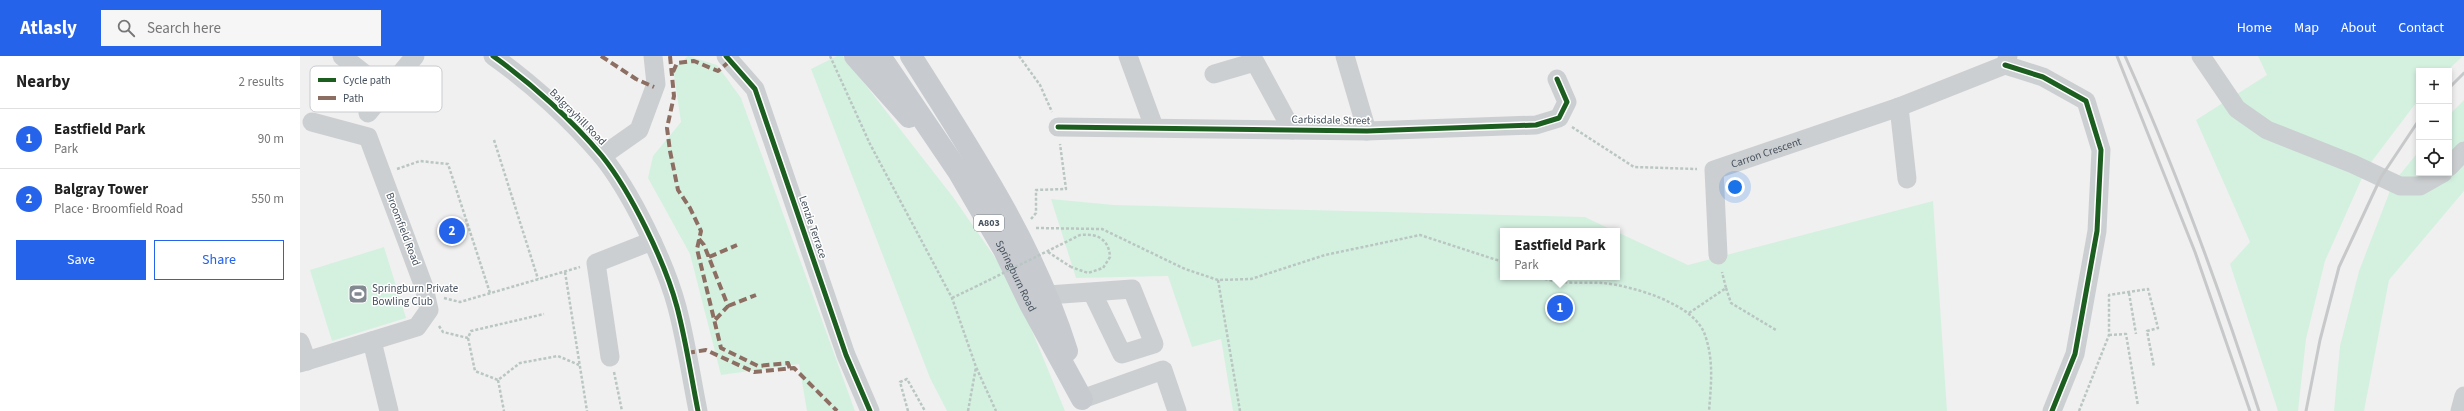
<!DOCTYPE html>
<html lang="en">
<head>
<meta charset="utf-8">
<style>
	body { margin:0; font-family:"Source Sans 3",sans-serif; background:#f6f6f6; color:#222 }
	.controls { position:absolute; right:12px; top:12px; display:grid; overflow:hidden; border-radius:0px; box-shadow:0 2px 6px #0003 }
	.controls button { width:36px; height:36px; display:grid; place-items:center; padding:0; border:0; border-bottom:1px solid #e0e0e0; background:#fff; color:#222; font:20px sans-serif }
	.you { position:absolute; left:1435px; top:131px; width:14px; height:14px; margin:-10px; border:3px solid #fff; border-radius:50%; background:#1a73e8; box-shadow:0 0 0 6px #1a73e833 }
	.badge { display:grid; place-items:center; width:26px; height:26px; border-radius:50%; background:#2563eb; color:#fff; font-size:13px; font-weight:700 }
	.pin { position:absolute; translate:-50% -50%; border:2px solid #fff; box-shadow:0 1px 4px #0006 }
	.popup { position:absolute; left:1200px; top:172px; width:120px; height:52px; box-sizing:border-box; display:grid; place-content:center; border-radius:0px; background:#fff; filter:drop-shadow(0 1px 3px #0005); font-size:13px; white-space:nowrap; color:#767676 }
	.popup b { font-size:15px; color:#222 }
	.popup::after { content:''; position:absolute; left:50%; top:100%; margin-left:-8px; border:8px solid transparent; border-top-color:#fff }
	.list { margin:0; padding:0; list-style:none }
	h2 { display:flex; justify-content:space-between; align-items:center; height:52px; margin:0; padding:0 16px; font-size:17px }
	h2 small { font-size:13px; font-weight:400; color:#767676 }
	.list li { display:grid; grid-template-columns:26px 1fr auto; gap:12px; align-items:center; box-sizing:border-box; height:60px; padding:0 16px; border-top:1px solid #e0e0e0 }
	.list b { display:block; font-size:15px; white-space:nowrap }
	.list p { margin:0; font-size:13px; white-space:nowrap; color:#767676 }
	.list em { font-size:13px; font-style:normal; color:#767676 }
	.actions { display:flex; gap:8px; padding:12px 16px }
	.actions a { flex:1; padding:9px 0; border:1px solid #2563eb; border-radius:0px; text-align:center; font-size:14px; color:#2563eb }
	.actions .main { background:#2563eb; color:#fff }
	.icon { flex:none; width:22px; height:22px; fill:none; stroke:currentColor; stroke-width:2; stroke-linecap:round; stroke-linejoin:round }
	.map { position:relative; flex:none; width:2164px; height:355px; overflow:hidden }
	header { display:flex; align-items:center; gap:24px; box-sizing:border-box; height:56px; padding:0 20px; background:#2563eb; color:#fff }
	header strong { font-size:19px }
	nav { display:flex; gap:22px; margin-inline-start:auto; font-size:14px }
	.search { width:280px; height:36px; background:#f6f6f6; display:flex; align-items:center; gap:10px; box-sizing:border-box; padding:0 14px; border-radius:0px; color:#767676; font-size:15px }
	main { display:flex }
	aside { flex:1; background:#fff }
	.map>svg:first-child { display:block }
	.green { fill:#d4f1e0 }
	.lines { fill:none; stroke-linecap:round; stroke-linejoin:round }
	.path { stroke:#b9c6c2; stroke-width:2.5; stroke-dasharray:3 2; stroke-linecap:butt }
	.minor { stroke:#cccfd1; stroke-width:19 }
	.major { stroke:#c7cbcf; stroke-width:22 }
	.rail { stroke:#c6c8ca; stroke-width:3 }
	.path-bridge { stroke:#b9c6c2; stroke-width:2.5; stroke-dasharray:3 2; stroke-linecap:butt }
	.quiet { stroke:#8d6e63; stroke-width:4; stroke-dasharray:8 4; stroke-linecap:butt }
	.cycleway-casing { stroke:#fff; stroke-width:8 }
	.cycleway { stroke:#1b5e20; stroke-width:5 }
	.labels { text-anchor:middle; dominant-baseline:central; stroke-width:3; stroke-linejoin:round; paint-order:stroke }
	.shield { fill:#fff; stroke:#7e858e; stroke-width:1 }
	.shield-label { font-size:10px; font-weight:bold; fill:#46515d }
	.street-label { font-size:11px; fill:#46515d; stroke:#fff }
	.poi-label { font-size:11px; fill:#46515d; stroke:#fff; text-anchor:start }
	.key { fill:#fff; stroke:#c8cbce; stroke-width:1 }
	.key-label { font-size:11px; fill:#46515d }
</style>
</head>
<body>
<header>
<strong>Atlasly</strong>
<div class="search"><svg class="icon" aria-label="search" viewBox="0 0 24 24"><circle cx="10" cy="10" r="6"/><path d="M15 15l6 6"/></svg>Search here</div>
<nav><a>Home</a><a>Map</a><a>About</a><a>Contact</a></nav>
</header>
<main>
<aside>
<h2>Nearby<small>2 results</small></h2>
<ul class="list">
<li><span class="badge">1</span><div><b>Eastfield Park</b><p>Park</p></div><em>90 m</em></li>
<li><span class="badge">2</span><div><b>Balgray Tower</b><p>Place · Broomfield Road</p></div><em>550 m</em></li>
</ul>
<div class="actions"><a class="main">Save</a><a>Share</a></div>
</aside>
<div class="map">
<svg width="2164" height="355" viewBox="0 0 2164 355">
	<rect width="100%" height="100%" fill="#f1f0f0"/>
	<!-- green -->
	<path class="green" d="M388,0l29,9 24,33 114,313h-48l-8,-47 -78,11 -31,-121 -42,-76 5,-22 28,-34 -8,-53z
		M537,0h6l110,141 59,85 53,129h-118l-17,-33 -119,-309z
		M1958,0h205l-16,15h-28v28l-53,70 -41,92 -19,78 -8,72h-20l-48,-147 20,-22 -54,-122 71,-45z
		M2164,44v91l-75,89 -25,131h-30l6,-65 19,-75 34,-88 26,-32v22h30v-58z
		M751,143l63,6 471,12 29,14h-111v46h114v-45l71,33 245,-64 14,210h-714l-12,-72 -29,8 -24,-71 -92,2z
		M84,191l22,71 -74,23 -22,-71z"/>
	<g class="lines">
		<!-- path -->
		<path class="path" d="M530,0l40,88 82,154 24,69 20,44
			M719,0l21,29 12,27
			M1272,71l62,40 63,2
			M194,84l44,139
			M97,113l23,-8 28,3 42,129
			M731,163l5,-6v-23l30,-1 -6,-45
			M736,172l66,1 83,40 33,11 33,-1 74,-24 95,-20 83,27
			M748,196l23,15
			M265,216l22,139
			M1240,221c19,8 42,5 63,6 30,3 92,21 102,52 9,25 6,51 4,76
			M918,224l22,131
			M1426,232l5,15 45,27
			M1829,237l7,41
			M144,242l16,4 120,-35
			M652,242l23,-11
			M1389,257l37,-25 -4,-16
			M139,270l4,6 25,6 3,-7 73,-17
			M1809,279l17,-1 12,72
			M168,282l7,33 23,9 22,-17 38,-7 21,9
			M314,316l8,39
			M198,324l6,31
			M608,355l-8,-29 7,-3 18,32
			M668,355l8,-44
			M1779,355l30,-76v-40l39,-6 10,39 -11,3 7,36"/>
		<!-- minor -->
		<g class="minor">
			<path d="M42,0l43,34"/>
			<path d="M193,0c38,27 79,64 109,100 29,36 63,106 75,151 9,34 14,69 21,104"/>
			<path d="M426,0l29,33 91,266 24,56"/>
			<path d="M828,0l26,71"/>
			<path d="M1045,0l22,75"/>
			<path d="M1901,0l36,53 30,21 86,34 47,22h20l23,-13"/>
			<path d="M1705,9l38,12 43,24 15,49 -4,81 -22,123 -23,57"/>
			<path d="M914,18l41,-12 37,68"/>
			<path d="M1599,51l8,72"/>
			<path d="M68,57l47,-57"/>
			<path d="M758,71l309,4 169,-6 23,-7 8,-16 -10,-23"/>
			<path d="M302,100l37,-26 17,-46 -3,-28"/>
			<path d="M2149,111l15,-16"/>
			<path id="s1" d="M1418,199l-4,-85 185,-63 106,-42 3,-9"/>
			<path d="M748,239l84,-6 22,55 -32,10 -30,-62"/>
			<path d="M72,285l17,70"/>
			<path d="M0,286l7,19"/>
			<path d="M310,301l-14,-94 56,-22"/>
			<path d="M0,307l117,-36 12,-17 -5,-23 -56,-150 -56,-15"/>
			<path d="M782,343l81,-29 14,41"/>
			<path d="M2160,355l4,-15"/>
		</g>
		<!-- major -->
		<g class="major">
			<path d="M555,0l54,61"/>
			<path id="s2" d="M580,0l78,115 46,79 26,54 52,95"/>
			<path d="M611,0c60,95 122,187 156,295"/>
		</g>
		<!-- rail -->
		<path class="rail" d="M1817,0l78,196 55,159
			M1825,0c52,116 95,234 134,355
			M2149,32l15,-15
			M2006,355l14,-71 19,-73 42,-90 38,-57"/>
		<!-- path-bridge -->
		<path class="path-bridge" d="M675,231l105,-52c17,-2 29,4 30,22l-7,11 -15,5 -17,-6"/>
		<!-- quiet -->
		<path class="quiet" d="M301,0l35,23 18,8
			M370,0l4,40 -7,32 3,23 8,39 12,18 11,23 -4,18 24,99 37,18 30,-3 2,6
			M373,16l4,-9 17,-2 24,10 12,-10
			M399,183l5,6 24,61 -13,14
			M409,201l28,-12
			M428,250l28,-11
			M387,297l19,-3 48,22 40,-4 43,43"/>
		<!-- cycleway casing -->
		<g class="cycleway-casing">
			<path id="cycleway" d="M193,0c38,27 79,64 109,100 29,36 63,106 75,151 9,34 14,69 21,104
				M426,0l29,33 91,266 24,56
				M1705,9l38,12 43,24 15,49 -4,81 -22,123 -23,57
				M758,71l309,4 169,-6 23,-7 8,-16 -10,-23"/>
		</g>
		<!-- cycleway -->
		<use href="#cycleway" class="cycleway"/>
	</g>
	<!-- icons -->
	<defs>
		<g id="stadium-square" transform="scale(1)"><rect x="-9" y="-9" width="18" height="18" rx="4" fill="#828990" stroke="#fff"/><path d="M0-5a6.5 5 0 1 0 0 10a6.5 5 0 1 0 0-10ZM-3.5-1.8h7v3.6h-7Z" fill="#fff"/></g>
	</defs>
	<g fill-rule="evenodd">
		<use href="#stadium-square" x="58" y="238"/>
	</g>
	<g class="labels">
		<!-- shield labels -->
		<rect class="shield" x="674" y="159" width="30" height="16" rx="3"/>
		<g class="shield-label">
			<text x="689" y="167">A803</text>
		</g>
		<!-- street labels -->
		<g class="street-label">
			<text transform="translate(278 61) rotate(45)">Balgrayhill Road</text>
			<text transform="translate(1031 64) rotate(1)">Carbisdale Street</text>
			<text stroke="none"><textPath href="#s1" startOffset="140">Carron Crescent</textPath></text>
			<text transform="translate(513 171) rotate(71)">Lenzie Terrace</text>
			<text transform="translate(103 173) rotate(69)">Broomfield Road</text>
			<text stroke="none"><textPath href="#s2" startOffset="259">Springburn Road</textPath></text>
		</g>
		<!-- poi labels -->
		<g class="poi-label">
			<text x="72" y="232">Springburn Private<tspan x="72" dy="13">Bowling Club</tspan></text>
		</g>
	</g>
	<!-- legend -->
	<rect x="10" y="10" width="132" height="46" rx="6" class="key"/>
	<rect x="18" y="22" width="18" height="4" fill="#1b5e20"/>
	<rect x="18" y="40" width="18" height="4" fill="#8d6e63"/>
	<g class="key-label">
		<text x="43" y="28">Cycle path</text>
		<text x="43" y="46">Path</text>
	</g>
</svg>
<div class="controls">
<button>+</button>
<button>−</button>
<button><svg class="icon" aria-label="locate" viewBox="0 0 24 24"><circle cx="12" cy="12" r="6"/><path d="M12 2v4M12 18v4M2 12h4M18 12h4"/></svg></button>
</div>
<div class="you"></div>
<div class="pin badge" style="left:1260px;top:252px">1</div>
<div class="popup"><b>Eastfield Park</b>Park</div>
<div class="pin badge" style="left:152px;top:175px">2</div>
</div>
</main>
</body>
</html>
